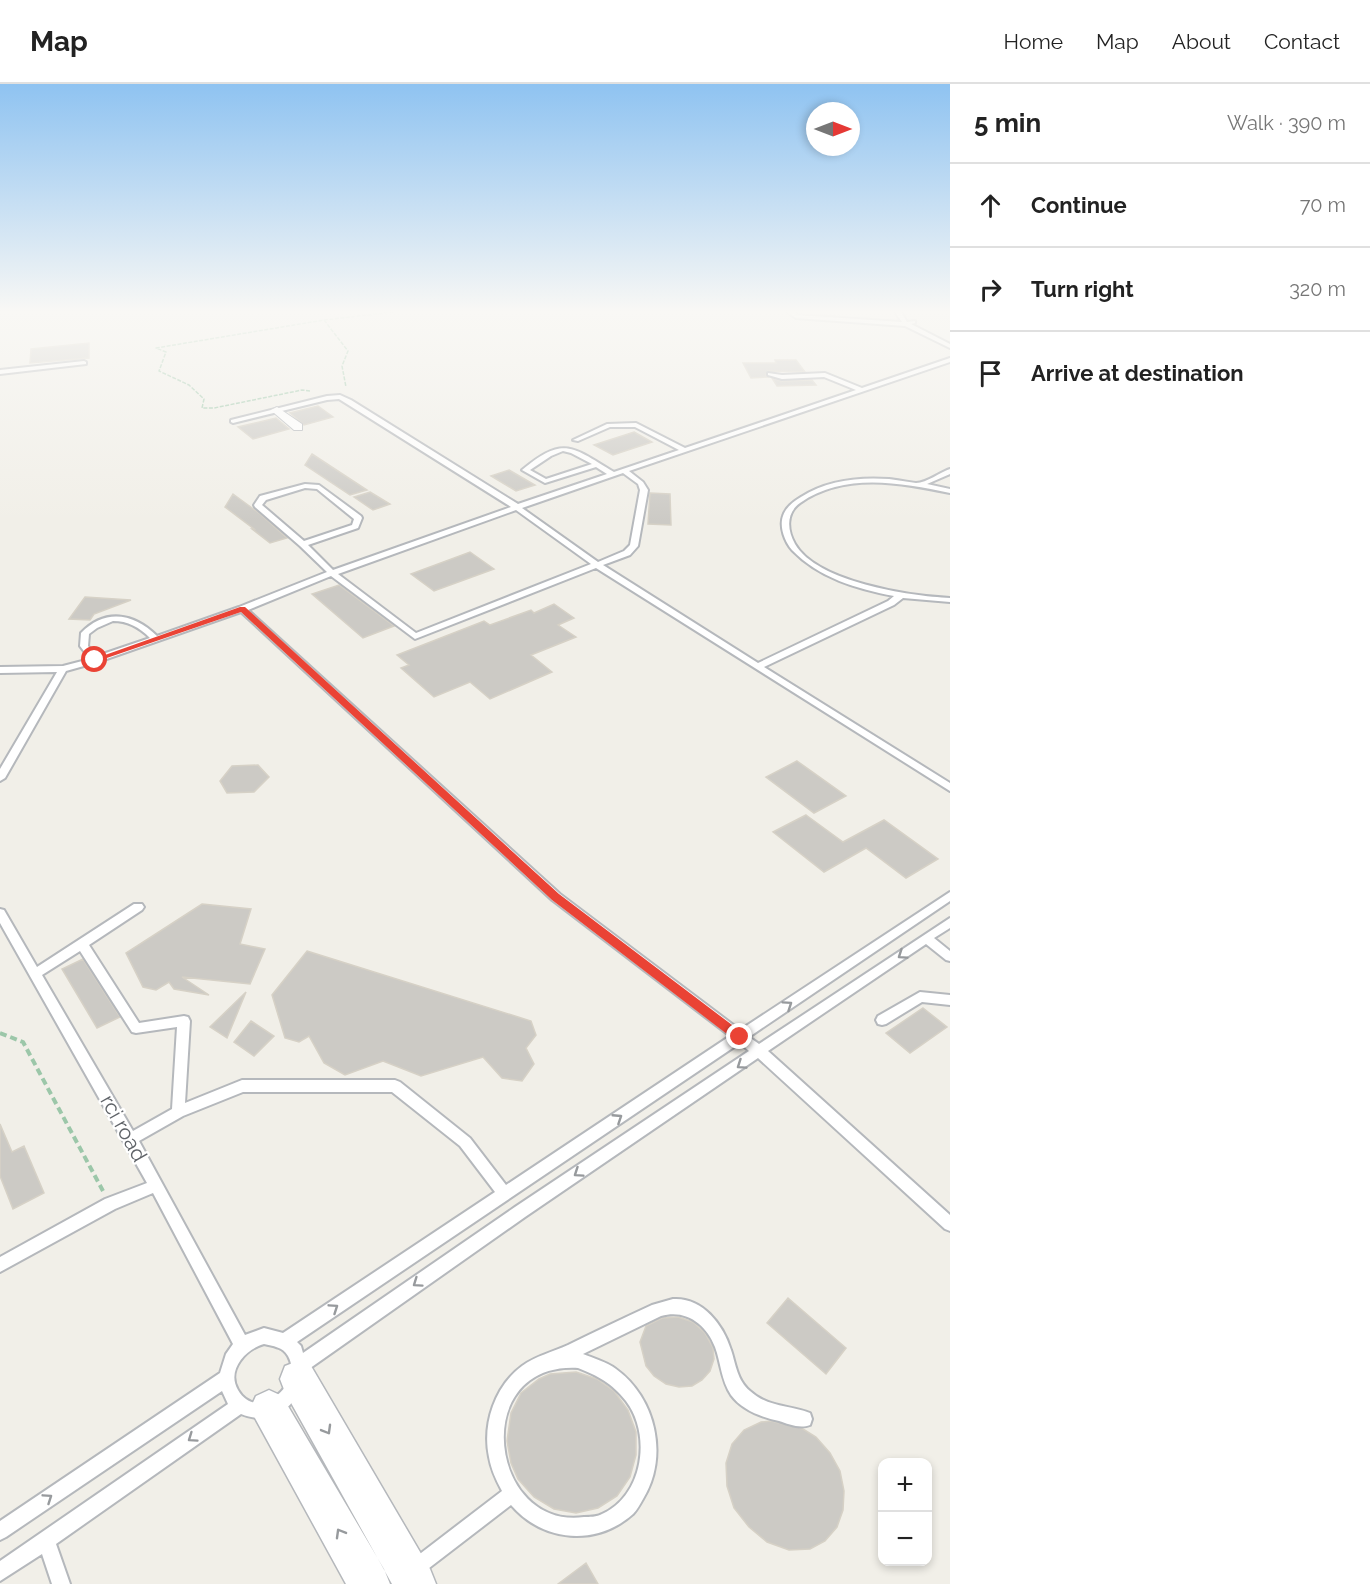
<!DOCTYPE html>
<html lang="en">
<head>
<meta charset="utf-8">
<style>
	body { margin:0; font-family:Raleway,sans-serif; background:#f6f6f6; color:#222 }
	.controls { position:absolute; right:18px; bottom:18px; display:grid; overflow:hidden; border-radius:12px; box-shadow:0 3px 9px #0003 }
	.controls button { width:54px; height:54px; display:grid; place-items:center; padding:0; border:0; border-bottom:2px solid #e0e0e0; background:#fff; color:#222; font:30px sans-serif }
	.compass { position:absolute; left:806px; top:18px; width:54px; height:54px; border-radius:50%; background:#fff; box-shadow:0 3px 9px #0003; rotate:90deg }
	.stop { position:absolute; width:18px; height:18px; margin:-14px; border:4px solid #ea4335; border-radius:50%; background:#fff }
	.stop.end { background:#ea4335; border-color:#fff; box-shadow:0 2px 6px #0008 }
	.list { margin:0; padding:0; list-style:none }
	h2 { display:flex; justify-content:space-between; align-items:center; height:78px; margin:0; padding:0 24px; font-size:26px }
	h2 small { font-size:20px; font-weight:400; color:#767676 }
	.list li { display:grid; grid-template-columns:39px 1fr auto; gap:18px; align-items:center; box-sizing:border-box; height:84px; padding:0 24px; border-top:2px solid #e0e0e0 }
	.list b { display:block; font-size:22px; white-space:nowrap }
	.list em { font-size:20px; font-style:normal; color:#767676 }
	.icon { flex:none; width:33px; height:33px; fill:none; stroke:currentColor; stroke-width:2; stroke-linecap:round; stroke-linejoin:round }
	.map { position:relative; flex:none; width:950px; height:1500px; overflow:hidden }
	header { display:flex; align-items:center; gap:36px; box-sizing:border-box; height:84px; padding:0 30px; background:#fff; border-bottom:2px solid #e0e0e0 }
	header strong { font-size:28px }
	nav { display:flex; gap:33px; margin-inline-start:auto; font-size:21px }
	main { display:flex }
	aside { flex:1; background:#fff }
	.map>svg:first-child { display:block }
	.building { fill:#cccac5; stroke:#d6d1c6; stroke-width:1.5 }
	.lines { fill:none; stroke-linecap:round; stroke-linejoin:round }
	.service-casing { stroke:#b5b8bc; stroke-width:4 }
	.minor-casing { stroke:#b5b8bc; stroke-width:2 }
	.tertiary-casing { stroke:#b5b8bc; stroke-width:3 }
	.path-far1 { stroke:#9cc7a9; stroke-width:1.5; stroke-dasharray:4 1.5; stroke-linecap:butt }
	.path { stroke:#9cc7a9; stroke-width:4; stroke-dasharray:7 4; stroke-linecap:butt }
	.service { fill:#fff; fill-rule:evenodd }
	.minor { fill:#fff; fill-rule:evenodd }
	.tertiary { fill:#fff; fill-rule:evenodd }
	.oneway { stroke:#979a9d }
	.route { fill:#ea4335 }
	.labels { text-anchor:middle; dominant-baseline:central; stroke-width:4.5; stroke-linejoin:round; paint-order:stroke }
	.near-street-label { font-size:21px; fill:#5f6368; stroke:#fff }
</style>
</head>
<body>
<header>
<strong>Map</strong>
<nav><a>Home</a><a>Map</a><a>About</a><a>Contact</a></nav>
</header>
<main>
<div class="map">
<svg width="950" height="1500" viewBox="0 0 950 1500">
	<rect width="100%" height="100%" fill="#f1efe8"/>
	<!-- building -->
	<path class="building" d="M89,259v15l-59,5 1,-14z
		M775,276h21l9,12 -37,-1 -2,4 2,2 -17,1 -8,-15h33z
		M772,294l10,3 30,-1 4,5 -39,1z
		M318,322l15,11 -29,8 -14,-12z
		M276,334l13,11 -36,10 -15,-12z
		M634,348l18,10 -39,13 -19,-10z
		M312,370l55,36 -17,5 -45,-30z
		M509,386l26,15 -19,6 -25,-15z
		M370,408l20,12 -17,6 -19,-13z
		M650,409l20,1 1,31 -23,-1z
		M233,410l26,19 28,25 -17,5 -18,-14h2l-29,-22z
		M470,468l24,17 -60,22 -23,-17z
		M339,501l55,41 -31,12 -51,-44z
		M85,513l46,3 -37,14 -4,6 -21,-1z
		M554,520l20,14 -16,7 18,12 -45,18 21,17 -62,27 -20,-17 -36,15 -33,-29 8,-3 -12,-10 87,-34 6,4 41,-15 3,3z
		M797,677l49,35 -32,17 -48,-36z
		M258,681l11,12 -15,15 -27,1 -7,-12 12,-15z
		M806,731l37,27 41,-22 54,39 -32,19 -40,-30 -42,24 -51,-40z
		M202,820l49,5 -11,35 25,5 -15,35 -68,-7 27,18 -35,-6 -5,-7 -13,8 -13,-3 -17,-34z
		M307,867l224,70 5,14 -10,13 8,16 -12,17 -20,-3 -19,-21 -62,19 -38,-15 -38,14 -21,-12 -15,-27 -10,6 -14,-4 -13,-43z
		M83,875l37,58 -23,11 -35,-59z
		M246,908l-19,46 -17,-11z
		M923,924l24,19 -37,26 -24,-20z
		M251,937l23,15 -20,20 -20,-14z
		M0,1040l12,28 12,-6 20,47 -31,16 -13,-33z
		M788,1214l58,50 -20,26 -59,-51z
		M678,1233l15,5 12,11 8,15 1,11 -4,12 -8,9 -10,6 -13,1 -13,-3 -12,-8 -8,-10 -6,-24 6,-16 16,-8z
		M576,1288l21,7 17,12 14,19 8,22v23l-6,22 -13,19 -19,12 -22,5 -22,-4 -20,-12 -16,-18 -7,-16 -4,-22 4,-28 10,-20 18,-14 11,-5z
		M771,1337l32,8 13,8 14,16 10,18 4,20 -1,19 -6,17 -12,14 -15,8 -21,1 -22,-8 -18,-15 -15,-19 -7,-22 -1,-23 6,-19 12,-14 17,-8z
		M586,1479l12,21h-40z"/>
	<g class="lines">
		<!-- service casing -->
		<g class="service-casing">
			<path id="service" d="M787,228h7l3,3 105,7 -7,-10h6l6,10 8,-1v2l-4,1 39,20v4l-45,-22 -109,-8z
				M950,274v4l-321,109 14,11 5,8 -10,56 -8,9 -27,10 155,98 130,-62 6,-5c-37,-7 -75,-18 -102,-46 -7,-8 -13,-23 -9,-34 3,-9 10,-14 18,-19 26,-17 58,-20 88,-18 9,1 18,3 27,4 11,0 24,-11 34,-14v5l-23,10 23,5v4c-50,-10 -105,-21 -150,10 -14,10 -13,27 -5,41 22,38 114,52 155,54v4l-47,-4 -9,7 -130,62 186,116v8l-354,-223 -181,71 -84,-63 -83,34 312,284 180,136 210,-138v9l-201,136 10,7 191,-126v10l-16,10 16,13v10l-4,-1 -20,-16 -158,107 182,164v16l-5,-2 -187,-171 -233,159 -219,154c-6,33 -31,57 -65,43l-185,130 14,40h-18l-10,-30 -42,27v-20l228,-157 -6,-13 -216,146 -6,3v-19l220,-148 6,-19 7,-10 -80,-151 -38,16 -115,63v-15l105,-58 42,-16 -147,-260v-14l4,1 33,57 97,-63h8l2,3 -2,3 -53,35 50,78 45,-7 4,1 2,4 -5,82 57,-23h153l5,2 70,56 36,47 224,-149 -178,-136 -311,-288 -143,50 -32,9 -61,107 -5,3v-12l57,-97 -57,1v-6l63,-1 27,-7 -10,-13 1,-13c24,-25 53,-20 76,3l82,-29 88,-35 -27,-26 -45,-39 -1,-2 6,-9 45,-12 14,1 42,31 1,2 -4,10 -50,17 25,25 178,-63 -172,-108 -12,1 -94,23 -2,-1v-2l96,-24 13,-1 11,5 167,104 89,-30 -11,-7 -51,16 -23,-13c42,-35 50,-23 92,2l65,-22 -44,-23h-25l-32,14 -5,-1 34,-16 29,-1 49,25 171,-58 -32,-13 -42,2 -14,-4v-2l14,2 43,-2 37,15zM563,367l8,2 21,11 -46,15 -16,-9 21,-14zM623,389l15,11 2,6 -10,55 -6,6 -26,11 -76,-54zM305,404l12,1 37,30 -2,6 -48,16 -42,-36 4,-5zM516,426l75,54 -175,69 -78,-59zM113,537c15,0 26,6 37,17l-53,18 -9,-10 1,-12 8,-6zM80,867l52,81 4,1 41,-6 -5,82 -39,22 -91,-156zM740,959l9,8 -234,156 -212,146 -2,-7 -4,-4zM243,1008h149l68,54 35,46 -212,141 -19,-5 -19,7 -106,-194 44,-25zM264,1260c9,2 19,3 24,12 16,27 -30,68 -50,34 -12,-20 8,-41 26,-46z
				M84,277l2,1v2l-86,10v-4z
				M920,908l30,3v10l-28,-3 -36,22 -4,1 -4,-1 -2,-4 2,-4z
				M673,1215c29,-2 50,25 58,51 5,15 6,30 19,41 17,16 39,14 60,22l2,6 -2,6c-10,4 -22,-1 -31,-4 -18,-4 -37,-11 -48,-26 -10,-15 -10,-32 -16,-48 -9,-23 -29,-38 -54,-31l-78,38c10,4 24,8 33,15 40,29 53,88 27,130 -3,5 -6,11 -10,15 -37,33 -90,28 -122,-9l-91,70 -6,3 -6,-3 -3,-6 3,-6 94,-72c-6,-11 -11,-22 -13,-34 -7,-33 6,-71 33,-91 13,-10 31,-14 46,-21 28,-14 56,-27 84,-40zM578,1284c20,8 34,15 48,33 26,34 17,95 -24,113 -5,3 -13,3 -18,3 -95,13 -116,-155 -6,-149z"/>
		</g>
		<!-- minor casing -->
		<g class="minor-casing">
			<path id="minor" d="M277,323l25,17v6h-8l-21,-18 -2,-2z"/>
		</g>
		<!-- tertiary casing -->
		<g class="tertiary-casing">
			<path id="tertiary" d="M298,1277l13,5 119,203 6,15h-44l-107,-192 -5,-13 5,-13z
				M269,1306l13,6 102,173 6,15h-44l-96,-175 6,-13z"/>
		</g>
		<!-- path-far1 -->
		<path class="path-far1" d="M324,236l24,31 -6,15 4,21
			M310,307l-8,-1 -88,18h-12l2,-9 -15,-14 -30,-14 7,-19 -10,-4 168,-28 69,-8"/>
		<!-- path -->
		<path class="path" d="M0,949l23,9 80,149"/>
		<!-- service -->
		<use href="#service" class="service"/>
		<!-- minor -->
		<use href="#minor" class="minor"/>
		<!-- tertiary -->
		<use href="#tertiary" class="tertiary"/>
	</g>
	<!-- one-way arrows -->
	<defs><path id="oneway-chevron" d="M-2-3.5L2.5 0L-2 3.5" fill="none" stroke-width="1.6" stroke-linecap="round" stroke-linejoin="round" transform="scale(1.5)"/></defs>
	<g class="oneway">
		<use href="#oneway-chevron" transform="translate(902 871) rotate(146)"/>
		<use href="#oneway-chevron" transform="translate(788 921) rotate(-34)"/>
		<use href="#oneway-chevron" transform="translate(741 981) rotate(146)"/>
		<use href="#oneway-chevron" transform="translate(618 1034) rotate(-33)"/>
		<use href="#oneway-chevron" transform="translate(578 1089) rotate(146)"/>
		<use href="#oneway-chevron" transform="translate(417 1199) rotate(145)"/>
		<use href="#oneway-chevron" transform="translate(334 1224) rotate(-34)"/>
		<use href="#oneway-chevron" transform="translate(327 1346) rotate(60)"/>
		<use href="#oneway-chevron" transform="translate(192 1354) rotate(145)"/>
		<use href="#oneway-chevron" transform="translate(48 1414) rotate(-34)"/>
		<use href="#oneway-chevron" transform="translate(340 1449) rotate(-120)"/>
	</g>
	<!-- sky -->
	<linearGradient id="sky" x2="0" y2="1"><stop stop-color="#8fc3f1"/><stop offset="0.52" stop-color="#f9f8f5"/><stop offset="1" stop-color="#f9f8f5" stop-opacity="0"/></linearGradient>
	<rect width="950" height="438" fill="url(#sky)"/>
	<!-- route -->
	<path class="route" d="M240,523h5l314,287 185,140v7h-8l-184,-141 -311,-288 -143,49 -7,-1z"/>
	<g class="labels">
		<!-- near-street labels -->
		<g class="near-street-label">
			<text transform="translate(124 1044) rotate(61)">rci road</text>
		</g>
	</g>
</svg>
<div class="controls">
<button>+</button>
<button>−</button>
</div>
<svg class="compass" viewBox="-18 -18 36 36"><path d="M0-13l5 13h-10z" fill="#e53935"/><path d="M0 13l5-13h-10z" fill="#767676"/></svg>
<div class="stop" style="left:95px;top:576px"></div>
<div class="stop end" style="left:740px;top:953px"></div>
</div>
<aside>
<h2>5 min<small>Walk · 390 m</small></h2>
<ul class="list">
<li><svg class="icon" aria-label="ahead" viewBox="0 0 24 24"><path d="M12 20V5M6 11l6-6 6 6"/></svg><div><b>Continue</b></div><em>70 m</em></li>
<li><svg class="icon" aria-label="right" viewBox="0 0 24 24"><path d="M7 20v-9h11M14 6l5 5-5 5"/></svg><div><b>Turn right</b></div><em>320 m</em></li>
<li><svg class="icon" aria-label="arrive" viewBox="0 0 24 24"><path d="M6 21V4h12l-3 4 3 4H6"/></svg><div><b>Arrive at destination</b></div></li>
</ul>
</aside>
</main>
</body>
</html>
